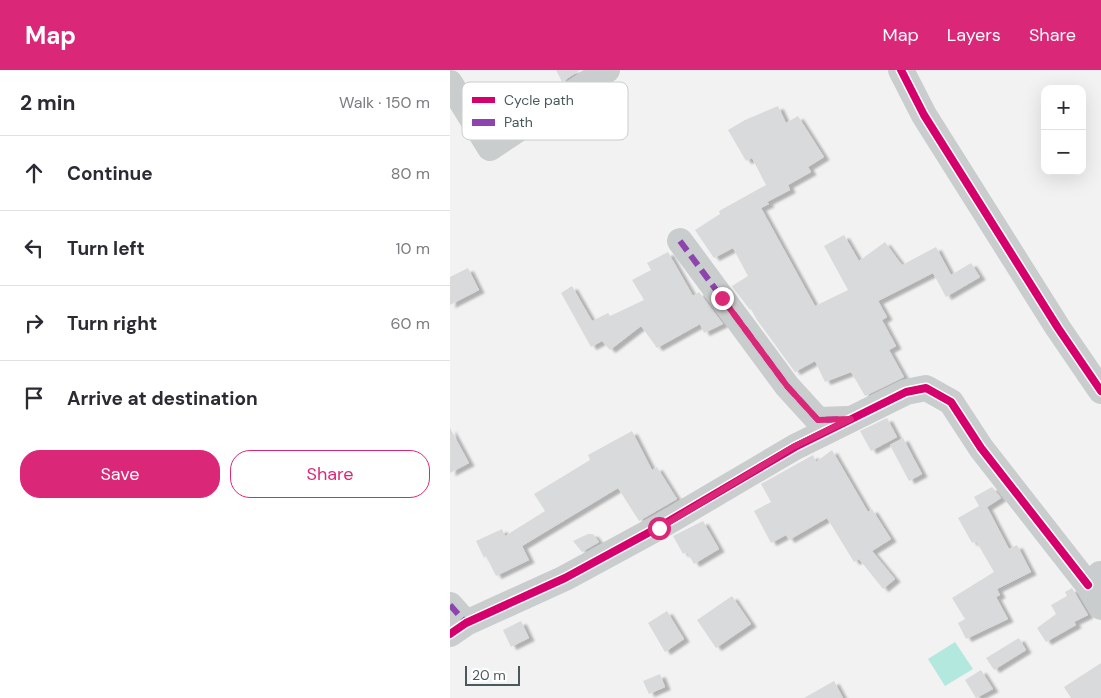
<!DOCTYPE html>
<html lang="en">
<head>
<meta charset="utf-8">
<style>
	body { margin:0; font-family:"DM Sans",sans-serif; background:#f7f7f7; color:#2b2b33 }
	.controls { position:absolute; right:15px; top:15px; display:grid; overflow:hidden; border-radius:10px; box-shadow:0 5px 20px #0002 }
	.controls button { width:45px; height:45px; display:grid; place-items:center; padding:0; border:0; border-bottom:1px solid #e1e1e2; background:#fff; color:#2b2b33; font:25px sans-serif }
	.scale { position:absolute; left:15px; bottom:12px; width:55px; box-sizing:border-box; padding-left:5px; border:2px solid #4a5a5c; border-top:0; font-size:14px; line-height:18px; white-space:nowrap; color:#4a5a5c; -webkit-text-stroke:4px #fff; paint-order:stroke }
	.stop { position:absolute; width:15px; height:15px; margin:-11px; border:4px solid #db2777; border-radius:50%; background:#fff }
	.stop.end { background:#db2777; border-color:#fff; box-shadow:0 1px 5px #0008 }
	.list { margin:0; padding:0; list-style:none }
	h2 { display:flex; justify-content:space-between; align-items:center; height:65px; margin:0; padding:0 20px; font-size:21px }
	h2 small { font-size:16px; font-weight:400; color:#7c7c81 }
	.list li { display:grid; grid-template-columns:32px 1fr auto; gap:15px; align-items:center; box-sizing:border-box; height:75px; padding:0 20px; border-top:1px solid #e1e1e2 }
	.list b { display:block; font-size:19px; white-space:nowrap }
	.list em { font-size:16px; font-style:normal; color:#7c7c81 }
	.actions { display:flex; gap:10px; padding:15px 20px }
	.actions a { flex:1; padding:11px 0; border:1px solid #db2777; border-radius:20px; text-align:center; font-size:18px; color:#db2777 }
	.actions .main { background:#db2777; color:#fff }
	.icon { flex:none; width:28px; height:28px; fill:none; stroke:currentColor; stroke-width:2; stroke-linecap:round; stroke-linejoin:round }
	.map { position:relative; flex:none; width:651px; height:628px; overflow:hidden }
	header { display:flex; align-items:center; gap:30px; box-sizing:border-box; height:70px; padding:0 25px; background:#db2777; color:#fff }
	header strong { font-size:24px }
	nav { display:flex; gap:28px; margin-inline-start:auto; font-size:18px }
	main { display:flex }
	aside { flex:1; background:#fff }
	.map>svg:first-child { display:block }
	.water { fill:#b2e8de }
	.building { fill:#d9dadb; filter:url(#shadow) }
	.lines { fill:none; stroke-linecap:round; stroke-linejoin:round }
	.minor { stroke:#cacdcd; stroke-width:26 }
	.quiet { stroke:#8e44ad; stroke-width:6; stroke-dasharray:12 6; stroke-linecap:butt }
	.cycleway-casing { stroke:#fff; stroke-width:11 }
	.cycleway { stroke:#d6006c; stroke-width:8 }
	.route { stroke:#db2777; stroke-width:6 }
	.key { fill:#fff; stroke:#c9cece; stroke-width:1 }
	.key-label { font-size:14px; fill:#4a5a5c }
</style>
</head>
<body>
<header>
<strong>Map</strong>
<nav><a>Map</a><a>Layers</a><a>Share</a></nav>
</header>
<main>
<aside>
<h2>2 min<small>Walk · 150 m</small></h2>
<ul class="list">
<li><svg class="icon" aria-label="ahead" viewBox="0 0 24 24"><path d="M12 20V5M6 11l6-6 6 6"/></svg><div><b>Continue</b></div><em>80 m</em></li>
<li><svg class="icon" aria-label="left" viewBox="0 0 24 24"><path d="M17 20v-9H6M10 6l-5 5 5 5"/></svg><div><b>Turn left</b></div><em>10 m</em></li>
<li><svg class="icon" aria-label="right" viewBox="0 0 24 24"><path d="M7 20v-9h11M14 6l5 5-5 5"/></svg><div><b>Turn right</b></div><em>60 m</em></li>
<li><svg class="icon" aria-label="arrive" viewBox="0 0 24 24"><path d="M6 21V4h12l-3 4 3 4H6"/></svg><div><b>Arrive at destination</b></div></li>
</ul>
<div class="actions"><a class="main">Save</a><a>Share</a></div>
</aside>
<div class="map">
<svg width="651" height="628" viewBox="0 0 651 628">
	<defs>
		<filter id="shadow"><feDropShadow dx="5.5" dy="3" stdDeviation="1" flood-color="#0004"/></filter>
	</defs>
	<rect width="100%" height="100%" fill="#f2f2f2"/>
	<!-- water -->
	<path class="water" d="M505,572l18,27 -28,17 -17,-27z"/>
	<!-- building -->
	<path class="building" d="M106,0h24l-18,12z
		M328,36l8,17 12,-7 26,41 -16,10 3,5 -23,13 2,5 -23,12 2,2 -8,4 54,98 33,-16 -24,-44 20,-11 15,26 26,-19 17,23 34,-18 15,28 20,-12 9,14 -34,20 -13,-24 -55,28 9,16 -5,3 14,26 -7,4 15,27 -39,19 -14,-24 -26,10 -10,-21 -20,11 -38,-52 -6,-11 -1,1 -18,-24 16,-10 -15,-28 -19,10 -19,-28 25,-16 -1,-3 47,-26 -14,-27 -6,3 -18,-31 17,-10z
		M218,182l25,44 6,-4 24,32 -19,9 -4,-9 -43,24 -16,-22 -31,24 -8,-9 -11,6 -30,-54 11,-7 20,35 16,-8 2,3 34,-16 -12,-20 19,-10 -4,-7z
		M18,198l11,22 -29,15v-28z
		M437,348l10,19 -26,14 -11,-20z
		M0,358l19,35 -19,10z
		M182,361l20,39 5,-3 20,32 -38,22 -21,-33 -96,58 7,14 -33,16 -10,-20 -2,2 -8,-17 26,-12 3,7 40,-25 -11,-17 56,-34 -2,-5z
		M453,368l19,36 -13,7 -19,-36z
		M382,380l36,62 4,-3 19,30 -19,12 23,28 -12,10 -24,-30 -5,3 -27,-44 -38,22 -3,-5 -15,8 -17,-32 17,-9 -10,-18 52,-29 3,7z
		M542,417l9,11 -14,9 22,42 8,-4 14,27 -34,17 3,6 -4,2 12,22 -42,20 -8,-16 7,-4 -13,-21 42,-26 -18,-31 -4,2 -14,-25 21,-12 -5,-9z
		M253,451l16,28 -25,15 -7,-12 -4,2 -10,-18z
		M138,464h5l6,8 -17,10 -9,-11z
		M622,518l16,27 -14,7 2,3 -30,17 -9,-14 19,-14 -5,-9 16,-9 -2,-4z
		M282,526l19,28 -35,24 -19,-28z
		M217,541l17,28 -19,13 -17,-29z
		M71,551l8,17 -18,9 -8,-17z
		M569,568l7,12 -32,20 -8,-12z
		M651,593v35h-30l-7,-11z
		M531,600l12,19 -17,9 -11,-18z
		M210,604l5,13 -16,7 -6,-13z
		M384,611l9,17h-39z"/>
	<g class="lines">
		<!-- minor -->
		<path class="minor" d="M451,0l23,45 134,213 43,63
			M0,13l40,65 117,-78
			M230,171l107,145 31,34 30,-1
			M650,504l-12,11 13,22
			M0,535l16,18
			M0,564l16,-11 99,-45 94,-51 136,-80 111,-55 20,-4 25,14 30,46 107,137"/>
		<!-- quiet -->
		<path class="quiet" d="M230,171l107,145 31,34 28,-1
			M0,535l16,18"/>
		<!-- cycleway casing -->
		<g class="cycleway-casing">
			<path id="cycleway" d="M451,0l23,45 134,213 43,63
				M0,564l16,-11 99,-45 94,-51 136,-80 111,-55 20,-4 25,14 30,46 107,137"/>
		</g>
		<!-- cycleway -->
		<use href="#cycleway" class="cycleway"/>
	</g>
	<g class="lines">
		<!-- route -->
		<path class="route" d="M209,458l136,-82 56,-27 -33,1 -31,-34 -65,-88"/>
	</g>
	<!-- legend -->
	<rect x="12" y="12" width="166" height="58" rx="8" class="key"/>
	<rect x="22" y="27" width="23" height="6" fill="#d6006c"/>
	<rect x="22" y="49" width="23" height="7" fill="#8e44ad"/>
	<g class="key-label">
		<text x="54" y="35">Cycle path</text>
		<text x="54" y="57">Path</text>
	</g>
</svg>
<div class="controls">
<button>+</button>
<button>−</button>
</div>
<div class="scale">20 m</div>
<div class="stop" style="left:209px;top:458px"></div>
<div class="stop end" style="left:272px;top:228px"></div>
</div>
</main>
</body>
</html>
